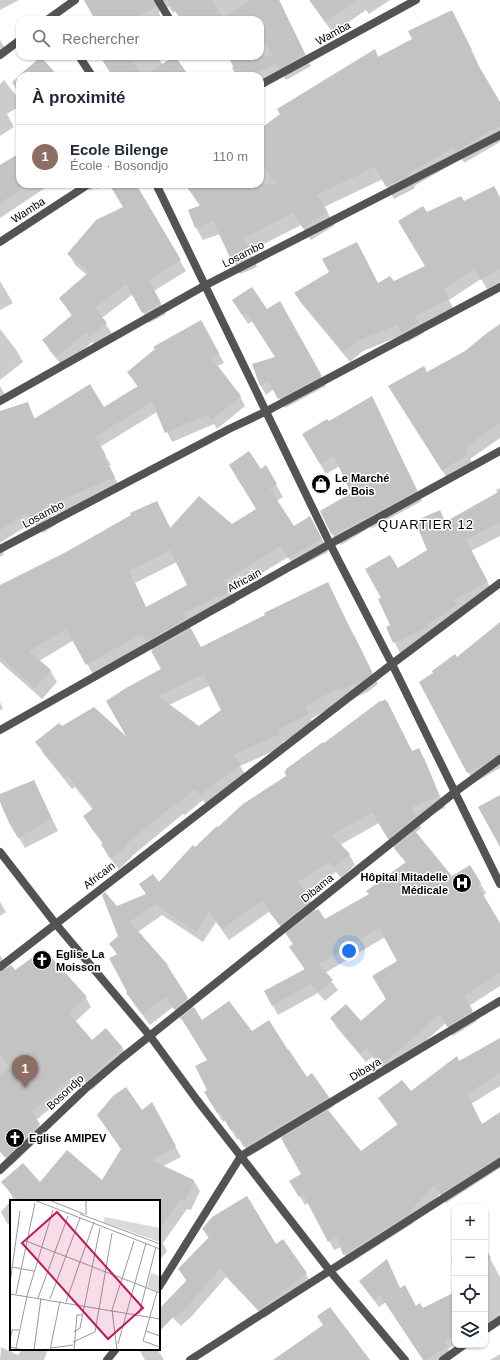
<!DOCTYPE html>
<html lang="fr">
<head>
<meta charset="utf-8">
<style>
	body { margin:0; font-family:Helvetica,sans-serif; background:#f2f2f3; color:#1f2937 }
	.controls { position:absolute; right:12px; bottom:12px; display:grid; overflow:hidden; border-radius:8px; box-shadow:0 1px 3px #0004 }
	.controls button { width:36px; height:36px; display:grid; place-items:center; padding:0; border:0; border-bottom:1px solid #e0e1e3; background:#fff; color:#1f2937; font:20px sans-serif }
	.you { position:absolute; left:349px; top:951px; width:14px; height:14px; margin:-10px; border:3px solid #fff; border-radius:50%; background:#1a73e8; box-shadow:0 0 0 6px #1a73e833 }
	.badge { display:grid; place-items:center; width:26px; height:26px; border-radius:50%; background:#000; color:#fff; font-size:13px; font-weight:700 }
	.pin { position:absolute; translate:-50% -33px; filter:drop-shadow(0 1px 2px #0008) }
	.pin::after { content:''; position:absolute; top:21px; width:14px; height:12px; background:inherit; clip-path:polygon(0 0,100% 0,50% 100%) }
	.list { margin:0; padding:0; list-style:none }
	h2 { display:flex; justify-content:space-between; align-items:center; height:52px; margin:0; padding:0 16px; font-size:17px }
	h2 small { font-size:13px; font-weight:400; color:#747a83 }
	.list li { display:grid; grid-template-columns:26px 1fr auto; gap:12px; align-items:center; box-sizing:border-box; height:64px; padding:0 16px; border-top:1px solid #e0e1e3 }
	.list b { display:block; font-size:15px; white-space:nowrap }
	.list p { margin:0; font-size:13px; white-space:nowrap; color:#747a83 }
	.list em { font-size:13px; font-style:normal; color:#747a83 }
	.icon { flex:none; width:22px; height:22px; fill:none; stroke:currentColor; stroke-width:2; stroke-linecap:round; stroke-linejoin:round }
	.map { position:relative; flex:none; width:500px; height:1360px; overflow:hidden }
	.search { position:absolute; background:#fff; box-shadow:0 1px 3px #0004; left:16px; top:16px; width:248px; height:44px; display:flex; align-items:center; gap:10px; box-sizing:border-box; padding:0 14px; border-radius:12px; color:#747a83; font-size:15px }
	.panel { position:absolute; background:#fff; box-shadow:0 1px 3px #0004; left:16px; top:72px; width:248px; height:116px; border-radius:12px }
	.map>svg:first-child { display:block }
	.shadow { fill:#0003; fill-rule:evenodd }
	.building { fill:#c3c3c3; fill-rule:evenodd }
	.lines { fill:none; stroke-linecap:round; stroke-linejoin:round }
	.lane { stroke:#535353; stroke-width:8 }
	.street { stroke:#535353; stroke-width:8 }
	.labels { text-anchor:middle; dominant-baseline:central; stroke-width:3; stroke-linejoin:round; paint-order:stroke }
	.street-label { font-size:11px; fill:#000; stroke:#fff }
	.poi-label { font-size:11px; font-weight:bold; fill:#000; stroke:#fff; text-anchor:start }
	.quarter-label { font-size:13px; letter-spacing:1px; fill:#000; stroke:#fff }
	.inset-road { fill:none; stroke:#999; stroke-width:1 }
	.view { fill:#c2185b; fill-opacity:0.15; stroke:#c2185b; stroke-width:2 }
	.inset-edge { fill:none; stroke:#000; stroke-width:2 }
</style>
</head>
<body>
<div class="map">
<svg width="500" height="1360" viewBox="0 0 500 1360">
	<rect width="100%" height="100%" fill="#fff"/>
	<!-- shadow -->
	<path class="shadow" d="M0,0h19l-19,10z
		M97,0h182l32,66 -25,14 -3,-5 -23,11v-10h-24l-4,-8 2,-2 -5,-10h31v-36h-79l-5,-9 -3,2 -4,-6h-8l-2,6 3,6 -3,1h-63z
		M309,0h81l-21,14 -3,-4 -33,23z
		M452,12l26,51 -2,1 24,40v38l-36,21 -2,-4 -48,27 1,2 -21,11 -11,-20 -59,28 11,18 -24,15 -10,-15 -51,26 7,16 -17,7 -20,-40 -17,6 -7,-12 4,-22 -15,-22h75v-54l114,-80 5,8 34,-19z
		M0,40l6,10 -6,5z
		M100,56h57l6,9 25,11h-75z
		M41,58l15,18h-36v19l-8,-13z
		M4,80l11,14 5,8v4l-13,8 7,13 -14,9v-52z
		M20,154v30h27l1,2 -48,32v-52z
		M85,184h20l-7,5 -4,-1 -4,3z
		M135,185l51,86 -32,20 12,23 -17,9 -16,-29 -31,24 10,16 -16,12 -4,-4 -29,25 -13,-16 -6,-10 28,-25 -12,-18 27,-23 -12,-10 -6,-11 55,-47z
		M500,198v84l-13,7 -6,-10 -32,21 5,10 -34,17 4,6 -16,9 -5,-7 -40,16 -13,11 -49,-59 -6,-10 35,-21 27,-29 21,41 15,-1 33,-17v-52l38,-12z
		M0,281l13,22 -13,7z
		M280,302l46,84 -41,22 -11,-19 -8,6 -5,-9 -8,-22 23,-7 -23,-36 -5,3 -9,-14h28z
		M500,328v110l-30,21 4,6 -25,16 -53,-84 31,-24 39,-22z
		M0,329l17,22 6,11 -23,18z
		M206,330l18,33 -7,3 23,30 5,10 -28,23 -3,-5 -42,18 -15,-30 -57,35 11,18 -3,1 12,21 -69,29 5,9 -13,8 -10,-11 -33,21v-116l27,-24 8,16 69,-11 34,-21 -10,-15z
		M0,386l5,9 -5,3z
		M372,397l50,104 -50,27 -1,-1 -30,18 -1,-2 -2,1 -6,-10 -11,-23 32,-17 -13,-28 -14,8 -23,-39 25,-12z
		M266,467l17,30 -6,4 17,26 23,2 11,23 -33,17 -7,-12 -57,35 5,11 -47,22 12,23 127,-65 50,101 -9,7 -22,11 -2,-3 -34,20 3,7 -31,16 2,4 -45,20 7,11 -40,29 -4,-6 -18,15 -2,-1 -51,42v1l-13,12 -11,-13 -6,-11 1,-1 -12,-16 -7,-11 9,-7 -18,-23 -3,2 -29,-36 -6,-11 25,-14 67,12 33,-71 -12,-24 -56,31 -20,-36 -35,21 11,9 7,12 -15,17 -42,-37v-75l66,-34 91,-51 14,27 61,-4 25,-15 3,-40zM177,562l11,23 -42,23 -11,-25zM209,686l13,25 -23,16 -30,-22z
		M500,488v48l-29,15 22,42 -34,18 3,5 -30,20 -32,17 -13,-26 4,-2 -9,-26 16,-29 31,-19 11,-39 6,10 52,-28 -2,-4z
		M0,547l4,7 -4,3z
		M500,629v139l-26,15 -54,-100z
		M385,699l27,53 7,-3 6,11 20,48 -28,11 4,9 -6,5 37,44 18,-11 16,27 -3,3 17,29v61l-31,20 8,15 -24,15 -7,-13 -57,50 -17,-16 -6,5 -29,-34 -6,-10 29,4 27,-23 11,-38 -13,-24 -60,36 13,17 -13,11 -7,-8 -40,22 -13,-24 40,-21 -14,-23 3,-2 -6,-10h-1l-18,-23 -40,28 -13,-18 -13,20 -41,-27 -24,17 35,45 29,44 49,12 37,19 19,26 22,19 5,9 -7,5 34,42 37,-28 -13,-17 -6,-9 32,-6 48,-31 41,-23v47l-29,18 11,21 18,-12v55l-54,35 -6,-9 -28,30 -63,40 -8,-17 -7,3 -25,-48 -4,3 -15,-24 12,-7 -20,-37 -32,19 -10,-18 -3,2 -11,-20 -3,2 -18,-30 3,-1v-30l-25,-43 -2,2 -8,-13 -23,18 -16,-21 -7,-11 1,-1 -11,-37 -6,-11 9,-8 -3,-29 30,-12 71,-67 69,-51 -3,-5 39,-28v1zM379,823l16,26 11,14 -36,32 -45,26 -9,-10 -11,-19 31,-20 5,6 14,-13 -6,-11 -9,-9z
		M0,702l3,7 -3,1z
		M34,781l24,50 -33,17 -15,-25 -10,-24v-4z
		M0,902l6,10 -6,4z
		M44,951l42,47 5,9 -16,15 17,20 13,-12 17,17 5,10 -35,33 -8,-9 -48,39 9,14 -33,31 -12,-13v-159z
		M0,955l4,7 -4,3z
		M142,1111l16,3 23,43 -18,9 31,15 6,10 -9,19 -4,-1 -24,34 4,8 -8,10v-60h-148v25l-4,-3 -6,-11 12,-14 -10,-16 37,2 62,-3 20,-31 -24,-35z
		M203,1229l72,17 31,28 5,9 -46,35 -39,-41 -34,39 -11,10 -11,-11 17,-33 -8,-13 30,-30z
		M485,1249l15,28v47l-15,6z
		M455,1259v10l-4,-8z
		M360,1282l40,7 16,18 7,2 32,-16v52l-7,4 4,6 -9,5h-19l-38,-58 -7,5z
		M1,1347l17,8 4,-6h26l-4,11h-44z
		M139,1349h18l7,11h-19z
		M500,1354v6h-10z"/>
	<!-- building -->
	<path class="building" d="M84,0h69l3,7 -25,13h-36z
		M164,0h48l11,18 27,-18h29l26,54 -26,15 -3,-6 -26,13h-12l-10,-20h44l-12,-25v-11h-79l-13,-20 -3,2z
		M310,0h46l-31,22z
		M452,10l20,40 -2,1 30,51v24l-44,25 -2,-4 -46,27 1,1 -23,12 -11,-20 -58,28 11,17 -25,16 -10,-15 -49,25 4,10v7l-16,7 -19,-41 -18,7 -7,-18 13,-5 -17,-21h93l-17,-22v-33l20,-15 -3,-5 98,-60 3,8 34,-18 -4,-8z
		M100,56h29l13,20h-30z
		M174,56h1l14,20h-44z
		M41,57l17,19h-40z
		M20,153v37l-20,13v-38z
		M109,184h27l45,76 -32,20 12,23 -19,10 -16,-29 -31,24 12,15 -18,13 -3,-4 -29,25 -15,-17 30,-25 -13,-17 30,-26 -22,-18 29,-34 27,-13z
		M494,186l6,11v72l-20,11 -5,-11 -31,20 5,10 -34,17 4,6 -18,11 -4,-8 -40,16 -13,11 -50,-59 35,-21 -7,-13 35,-17 21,41 12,-7 4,5 31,-15 -27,-45 25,-15 4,6 34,-16 3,5z
		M252,287l15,22 13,-8 42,75 -44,23 -10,-18 -8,5 -8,-22 23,-7 -29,-45 -4,3 -10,-15z
		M201,320l18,33 -8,4 30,39 -30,24 -4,-5 -42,18 -13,-31 -57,35 11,18 -2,1 11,21 -71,30 7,7 -4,4 -10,5 -10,-10 -27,17v-119l28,-9 6,17 56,-35 14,23 34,-21 -11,-14 28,-23 -2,-2z
		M500,324v99l-35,25 3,6 -26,17 -54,-85 36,-20 3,6 38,-21 22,-18z
		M372,396l45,94 -52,29 -1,-1 -30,17 -1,-2 -2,1 -11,-23 31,-18 -17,-37 -14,8 -18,-30 25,-15 2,2z
		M249,451l12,18 5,-4 11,19 -7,5 24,37 16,-10 12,23 -35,19 -6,-12 -56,34 5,11 -47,22 3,6 -40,22 -4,-7 -56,31 -20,-36 -37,22 22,19 -16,18 -35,-31v-72l66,-33 65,-37 -1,-2 27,-12 13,27 29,-32 33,28 24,-15 -27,-44zM170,550l17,35 -41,22 -17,-36z
		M500,491v31l-34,18 22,42 -34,18 3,5 -30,20 1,2 -35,16 -7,-16 4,-2 -12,-26 3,-1 -16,-29 25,-14 8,13 29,-18 -12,-29 25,-11 5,12z
		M328,582l25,54 1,-1 18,37 -9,8 -24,11 -1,-3 -33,19 4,7 -31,16 2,4 -47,21 8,10 -41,30 -5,-6 -18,16 -1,-2 -50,41 1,1 -15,13 -11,-13 2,-2 -20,-27 11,-8 -26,-32 -3,2 -30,-36 24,-19 3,3 32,-19 32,29 -20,-35 20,-13 35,-19 -10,-18 40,-22 10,18 64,-32 -1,-2zM203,674l18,36 -22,16 -41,-30z
		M500,622v132l-19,12 -14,7 -48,-91 14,-9 -1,-2 23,-17 2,3z
		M380,701h7l25,50 7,-3 20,48 -28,12 5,8 -28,23 -16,-27 -40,23 18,19 -16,13 -5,-5 -31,20 13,18 -31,25 -18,-24 -40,28 -13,-17 -13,20 -41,-28 -25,18 38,43h-1l21,33 -14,11 -8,-12 -23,17 -17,-21 1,-1 -18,-34 9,-4 -9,-10 9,-8 -16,-41 3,-3 12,14 29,-12 -7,-10 14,-10 6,8 34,-37 2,2 22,-21 1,1 25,-23 43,-28v-7l37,-27 1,1z
		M34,780l18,39 -34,19 -9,-15 -9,-21v-8z
		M500,795v52l-22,-40z
		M415,831l37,45 18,-11 11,18 -3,3 22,37v50l-36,23 9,15 -26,16 -7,-13 -57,50 -17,-16 -6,5 -30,-35 16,-14 15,17 25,-22 -14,-23 25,-15 -18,-33 -60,36 14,16 -14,12 -8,-8 -39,22 -8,-15 41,-22 -16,-22 4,-3 -7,-10 32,-25 7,10 44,-25 -3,-3 40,-29 -12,-14z
		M44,949l43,48 -18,16 23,27 14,-12 16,19 -36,34 -8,-9 -47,39 9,13 -34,33 -6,-7v-74l10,-9 -10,-13v-82l11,-7 4,5z
		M229,1001l23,30 17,-11 19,30h1l18,27 5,-4 17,24 -85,50 -11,-18 -2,2 -11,-19 -3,1 -13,-21 3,-2 -12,-24 12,-6 -26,-42 13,-11 8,13z
		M500,1038v35l-33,21 15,30 18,-12v45l-60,37 -6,-9 -27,30 -64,40 -6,-18 -9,5 -25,-48 -4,3 -10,-16 12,-7 -20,-36 47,-28 33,41 37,-27 -20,-26 24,-18 9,11 46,-35 2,5z
		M126,1087l16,23 10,-8 24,44 -25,14 43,20 -9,21 -4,-2 -22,31v-29h-141l-17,-19 22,-19 17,19 27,-32 35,30 19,-31 -24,-34 16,-19z
		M247,1196l29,48 7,-5 24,34 -48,37 -39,-42 -33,39 -11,10 -2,-1 -15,16v-23l28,-29 -9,-11 32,-33 -8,-7 10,-12z
		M485,1247l6,11 -6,4z
		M387,1259l13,29 5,-3 11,21 4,-3 3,5 32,-16v43l-11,6 4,5 -22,14h-3l-43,-65 -6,5 -15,-19z
		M330,1307l40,53h-97l50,-35 -6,-9z"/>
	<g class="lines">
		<!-- lane -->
		<path class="lane" d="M158,0l12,20"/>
		<!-- street -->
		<path class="street" d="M47,20l28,-20
			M0,55l20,-15
			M79,56l13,20
			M260,85l156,-85
			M156,184l174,360 62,120 108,220
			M0,242l89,-58
			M0,401l204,-115 296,-151
			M0,549l229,-120 36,-17 235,-125
			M0,730l330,-186 170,-93
			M0,852l55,71 95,113 47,64 133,171 75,89
			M0,967l392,-303 108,-81
			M0,1170l85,-81 37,-31 333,-266 45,-33
			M159,1287l82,-131 259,-155
			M485,1330l15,-10
			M107,1360l9,-11
			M190,1360l310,-198
			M443,1360l21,-15"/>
	</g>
	<!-- icons -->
	<defs>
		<g id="shop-disc" transform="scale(1)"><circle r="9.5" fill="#000" stroke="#fff"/><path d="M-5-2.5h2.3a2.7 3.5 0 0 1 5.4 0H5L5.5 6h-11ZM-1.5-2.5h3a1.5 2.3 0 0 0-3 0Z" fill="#fff"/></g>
		<g id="hospital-disc" transform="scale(1)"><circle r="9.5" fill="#000" stroke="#fff"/><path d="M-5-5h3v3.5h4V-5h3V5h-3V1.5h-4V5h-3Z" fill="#fff"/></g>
		<g id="church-disc" transform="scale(1)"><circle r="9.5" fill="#000" stroke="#fff"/><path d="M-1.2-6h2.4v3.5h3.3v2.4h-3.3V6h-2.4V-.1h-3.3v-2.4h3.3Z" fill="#fff"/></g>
	</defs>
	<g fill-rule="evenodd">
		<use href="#shop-disc" x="321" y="484"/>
		<use href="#hospital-disc" x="462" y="883"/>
		<use href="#church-disc" x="42" y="960"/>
		<use href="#church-disc" x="15" y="1138"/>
	</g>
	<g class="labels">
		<!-- street labels -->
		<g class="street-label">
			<text transform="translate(333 33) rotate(-29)">Wamba</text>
			<text transform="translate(28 210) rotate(-33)">Wamba</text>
			<text transform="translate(243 254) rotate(-27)">Losambo</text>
			<text transform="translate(43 514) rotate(-28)">Losambo</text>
			<text transform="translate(244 580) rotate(-29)">Africain</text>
			<text transform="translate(99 875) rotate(-38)">Africain</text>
			<text transform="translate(317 888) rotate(-39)">Dibama</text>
			<text transform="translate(365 1069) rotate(-31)">Dibaya</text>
			<text transform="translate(65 1092) rotate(-43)">Bosondjo</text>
		</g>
		<!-- poi labels -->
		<g class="poi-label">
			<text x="335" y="478">Le Marché<tspan x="335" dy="13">de Bois</tspan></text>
			<text x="448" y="877" text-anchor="end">Hôpital Mitadelle<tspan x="448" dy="13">Médicale</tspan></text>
			<text x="56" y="954">Eglise La<tspan x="56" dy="13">Moisson</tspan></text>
			<text x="29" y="1138">Eglise AMIPEV</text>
		</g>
		<!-- quarter labels -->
		<g class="quarter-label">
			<text x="426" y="524">QUARTIER 12</text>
		</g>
	</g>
	<!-- overview -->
	<g transform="translate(10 1200)">
		<rect width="150" height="150" fill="#fff"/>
		<path d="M95,17l55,11v14l-57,-20z" fill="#dadada"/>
		<path d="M141,73l9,3v16l-13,-5z" fill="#dadada"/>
		<path class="inset-road" d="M24,0l126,49M39,0l35,14M70,14l80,30M76,15v-15M16,41l134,52M2,67l22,4M0,83l10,-72M147,92l-14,49 17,6M0,94l150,25M6,94l19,-91M28,98l30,-82M40,99l30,-81M56,102l28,-80M129,114l17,-67M136,131l14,5M64,132l6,-4 20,-100M0,141l2,-11h7M63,142l22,-10 17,-99M108,144l28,-101M0,147l13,3M6,148l11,-52 26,-86M41,148l22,-3M24,150l7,-52M40,150l10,-49M64,150l3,-35h5M107,150l-5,-40 22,-69"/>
		<path class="view" d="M47,12l86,96 -35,31 -86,-96z"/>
		<rect width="150" height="150" class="inset-edge"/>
	</g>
</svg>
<div class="controls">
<button>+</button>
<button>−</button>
<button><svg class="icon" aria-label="locate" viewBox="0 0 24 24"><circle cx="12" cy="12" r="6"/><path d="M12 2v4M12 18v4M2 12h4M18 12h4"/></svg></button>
<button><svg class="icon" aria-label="layers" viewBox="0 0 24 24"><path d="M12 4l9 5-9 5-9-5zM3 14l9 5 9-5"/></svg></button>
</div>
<div class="you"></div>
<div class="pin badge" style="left:25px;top:1088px;background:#8d6e63">1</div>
<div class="search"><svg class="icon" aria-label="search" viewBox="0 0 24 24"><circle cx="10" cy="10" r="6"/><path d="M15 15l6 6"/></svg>Rechercher</div>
<section class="panel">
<h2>À proximité<small></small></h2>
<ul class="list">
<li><span class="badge" style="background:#8d6e63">1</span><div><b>Ecole Bilenge</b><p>École · Bosondjo</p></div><em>110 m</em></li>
</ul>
</section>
</div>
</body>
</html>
